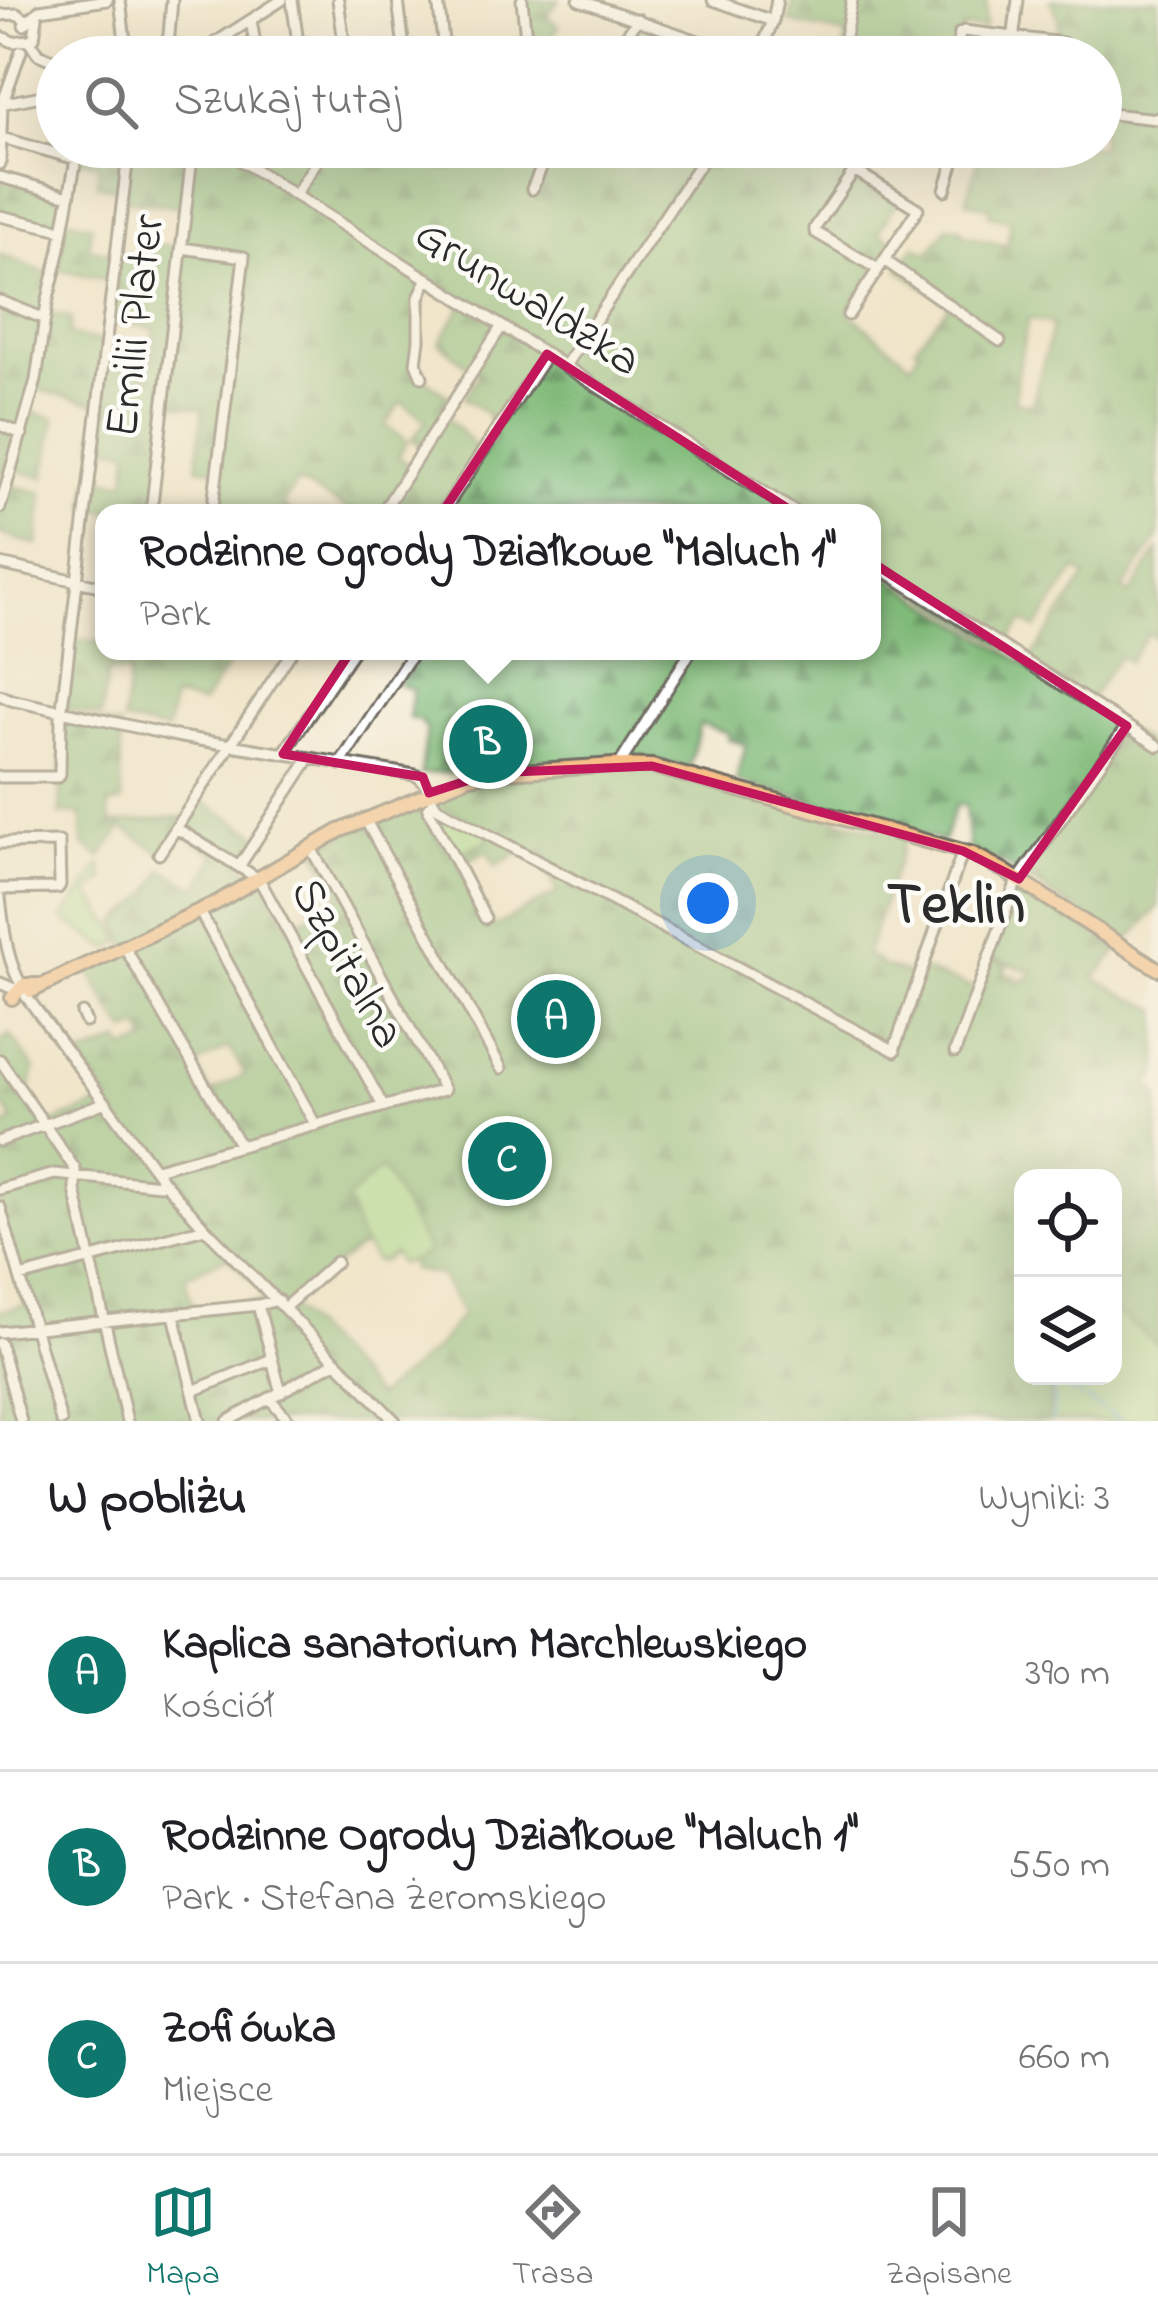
<!DOCTYPE html>
<html lang="pl">
<head>
<meta charset="utf-8">
<style>
	body { margin:0; font-family:"Indie Flower",sans-serif; background:#f6f6f6; color:#202124 }
	.controls { position:absolute; right:36px; bottom:36px; display:grid; overflow:hidden; border-radius:24px; box-shadow:0 12px 48px #0002 }
	.controls button { width:108px; height:108px; display:grid; place-items:center; padding:0; border:0; border-bottom:3px solid #e0e0e0; background:#fff; color:#202124; font:60px sans-serif }
	.you { position:absolute; left:708px; top:903px; width:42px; height:42px; margin:-30px; border:9px solid #fff; border-radius:50%; background:#1a73e8; box-shadow:0 0 0 18px #1a73e833 }
	.badge { display:grid; place-items:center; width:78px; height:78px; border-radius:50%; background:#0f766e; color:#fff; font-size:39px; font-weight:700 }
	.pin { position:absolute; translate:-50% -50%; border:6px solid #fff; box-shadow:0 3px 12px #0006 }
	.popup { position:absolute; left:95px; top:504px; width:786px; height:156px; box-sizing:border-box; display:grid; place-content:center; border-radius:24px; background:#fff; filter:drop-shadow(0 3px 9px #0005); font-size:39px; white-space:nowrap; color:#757577 }
	.popup b { font-size:45px; color:#202124 }
	.popup::after { content:''; position:absolute; left:50%; top:100%; margin-left:-24px; border:24px solid transparent; border-top-color:#fff }
	.list { margin:0; padding:0; list-style:none }
	h2 { display:flex; justify-content:space-between; align-items:center; height:156px; margin:0; padding:0 48px; font-size:51px }
	h2 small { font-size:39px; font-weight:400; color:#757577 }
	.list li { display:grid; grid-template-columns:78px 1fr auto; gap:36px; align-items:center; box-sizing:border-box; height:192px; padding:0 48px; border-top:3px solid #e0e0e0 }
	.list b { display:block; font-size:45px; white-space:nowrap }
	.list p { margin:0; font-size:39px; white-space:nowrap; color:#757577 }
	.list em { font-size:39px; font-style:normal; color:#757577 }
	.icon { flex:none; width:66px; height:66px; fill:none; stroke:currentColor; stroke-width:2; stroke-linecap:round; stroke-linejoin:round }
	.map { position:relative; flex:none; width:1158px; height:1421px; overflow:hidden }
	.search { position:absolute; background:#fff; box-shadow:0 12px 48px #0002; left:36px; right:36px; top:36px; height:132px; display:flex; align-items:center; gap:30px; box-sizing:border-box; padding:0 42px; border-radius:66px; color:#757577; font-size:45px }
	.sheet { height:732px; background:#fff }
	nav { display:flex; justify-content:space-around; align-items:center; box-sizing:border-box; height:168px; border-top:3px solid #e0e0e0; background:#fff; font-size:33px; color:#757577 }
	nav a { display:grid; justify-items:center; gap:6px }
	nav .on { color:#0f766e }
	.map>svg:first-child { display:block }
	.grass { fill:url(#grass-tufts); stroke:#66825c; stroke-width:3 }
	.forest { fill:url(#forest-firs); stroke:#567252; stroke-width:3; fill-rule:evenodd }
	.green { fill:#a1da8c; stroke:#66825c; stroke-width:3 }
	.lines { fill:none; stroke-linecap:round; stroke-linejoin:round }
	.stream { stroke:#64addb; stroke-width:3 }
	.minor-casing { stroke:#706c63; stroke-width:15 }
	.major-casing { stroke:#706c63; stroke-width:18 }
	.minor { stroke:#fff; stroke-width:9 }
	.major { stroke:#f7be87; stroke-width:12 }
	.marked { fill:none; stroke:#c2185b; stroke-width:9; stroke-linejoin:round }
	.labels { text-anchor:middle; dominant-baseline:central; stroke-width:9; stroke-linejoin:round; paint-order:stroke }
	.street-label { font-size:48px; fill:#2b2b2b; stroke:#fdfcf7 }
	.district-label { font-size:60px; font-weight:bold; fill:#2b2b2b; stroke:#fdfcf7 }
</style>
</head>
<body>
<div class="map">
<svg width="1158" height="1421" viewBox="0 0 1158 1421">
	<defs>
		<pattern id="grass-tufts" width="24" height="20" patternUnits="userSpaceOnUse" patternTransform="scale(3)"><rect width="24" height="20" fill="#a1da8c"/><path d="M3 7l-1-3M5 7V3M7 7l1-3M15 17l-1-3M17 17v-4M19 17l1-3" fill="none" stroke="#8bbb79"/></pattern>
		<pattern id="forest-firs" width="22" height="20" patternUnits="userSpaceOnUse" patternTransform="scale(3)"><rect width="22" height="20" fill="#80ba78"/><path d="M5 1l3.5 6h-7zM16 11l3.5 6h-7z" fill="#699763"/></pattern>
	</defs>
	<rect width="100%" height="100%" fill="#fdfcf7"/>
	<filter id="ink" filterUnits="userSpaceOnUse"><feTurbulence type="fractalNoise" baseFrequency=".00833" numOctaves="2"/><feDisplacementMap in="SourceGraphic" scale="24" xChannelSelector="R" yChannelSelector="G"/><feConvolveMatrix kernelMatrix="1 2 1 2 8 2 1 2 1" color-interpolation-filters="sRGB"/></filter>
	<filter id="wash" filterUnits="userSpaceOnUse"><feTurbulence type="fractalNoise" baseFrequency=".004" numOctaves="4" result="noise"/><feDisplacementMap in="SourceGraphic" scale="48" xChannelSelector="R" yChannelSelector="G"/><feGaussianBlur stdDeviation="2.7" result="paint"/><feColorMatrix in="noise" values="0 0 0 0 0 0 0 0 0 0 0 0 0 0 0 0 0 1.4 0 .05"/><feComposite in="paint" operator="in"/></filter>
	<g filter="url(#wash)">
		<rect width="100%" height="100%" fill="#f1e6cb"/>
		<!-- grass -->
		<path class="grass" d="M439,792l51,41 -4,8 -37,17 -32,-56z"/>
		<!-- forest -->
		<path class="forest" d="M525,0h35l-14,15 13,12 -13,15 -17,-5z
			M793,0h194l-2,29 -21,-1 -11,29h-110l3,-22 -57,-13z
			M1050,0h108v538l-35,51 8,5 27,-44v90l-10,-7 -19,29 -10,-6 -29,43 -61,-38 57,-84 -9,-8 -41,60 -13,-8 -17,25 -134,-86v-47h-372l-20,-5 -4,5h-122l-57,-31 -15,24 11,7h-79l5,-43 -22,-3 6,-59 -32,-4 -11,104 -31,-3 -1,8 -42,-4 4,-31 36,3 3,-31 -35,-6 4,-40 -63,-15 -5,23 25,6 -10,60 -30,-8 -5,15 33,8 -5,52 -38,-11v-280l55,23 -7,35 23,6 -2,17 39,8 -2,17 44,4 4,-36 -44,-6 4,-41 -57,-11 7,-40 -64,-16v-34l65,18 -3,20 29,7 -2,24 51,7 3,-13 37,4 5,-40 -61,-7 1,-11 -28,-4 2,-21 -21,-4 6,-13 46,4 1,-4h84l13,8 6,-8h608l-14,21 20,13 6,-7 44,27 -19,31 14,10 -45,70 63,52 8,-15 -4,-3 35,-42 -51,-34 16,-24 13,8 20,-28 14,3 -1,5 46,12 4,-25 -22,-6 1,-7 -24,-7 15,-52 -4,-2h124v-90h-88l2,-16 42,5 2,-28zM428,281l35,23 -24,39 40,32 -15,23 23,16 8,25 -12,16 -38,-41 9,-14c-9,-7 -24,-15 -31,-24 -12,-17 -2,-76 5,-95zM1028,319l25,5 -21,81 -17,-4 2,-25zM401,402l25,18 -14,20 11,8 -13,18 -12,-9 10,-16 -23,-16z
			M640,23l64,23 -7,11h-49l-22,-13z
			M872,567l249,158 1,5 -102,145 -16,-11 -35,-15 -4,-45 -10,2 -12,36 -127,-40 -80,-21 10,-36 -18,-6 1,-6 -29,-9 -11,44 -50,-11 -111,10 -81,-46 2,52 -28,1 6,-45 -8,-9 -10,-2 4,-28 -15,-6 24,-33h164c13,8 19,8 31,0h255z
			M73,639l31,3v9h134l-36,53 -29,-6 -6,33 -44,-9 6,-49 -21,-2 -7,46 -36,-9z
			M63,714l57,13 2,75 -14,3 3,19 76,-8 10,-18 62,37 -19,28 24,18 25,47 52,-33 -25,-46 57,-30 44,-17 32,55 37,-15 4,-9 -48,-27 -3,-14 36,-13 161,-12 270,70 -40,119 13,5v4l36,12 4,-8 63,22 11,-31 14,5 -2,9 11,2 2,8 7,-6 5,1 3,-7 -43,-15 27,-73 102,65 -24,29 34,19 29,12v64l-10,11 10,10v251l-45,-35v-132h-90v198h29l-4,45h-1048v-110l25,-6 -25,-85v-90l13,-10 -13,-19v-26l7,-5 -7,-10v-19l10,-7 25,35 -7,29 18,27 63,-24 -31,-43 43,-16 4,8 22,-8 -6,-15 -14,5 -16,-22 -23,-41 40,-20 -11,-26 32,-29 14,-25 35,19 18,-33 -38,-24 -15,23 -41,-26 -21,30 -18,-13 -2,-31h-21zM487,851l9,15 23,-13 25,13 14,26 -64,35 -34,-61zM229,1047l16,27 -34,19 -15,-27zM364,1246l11,15h8l10,-8 6,10 12,-2v9l29,5 22,39 -27,35 -58,48 -85,-89 -1,-4 25,-22 3,2 8,-11 29,-24zM227,1257l44,43 -74,8 -6,-6 -6,-25z
			M1125,732h6l27,17v159l-31,34 -103,-65z"/>
		<!-- green -->
		<path class="green" d="M528,716v51l-79,6 -2,-53z
			M101,864l3,16 -14,11v4l28,38 3,10 -12,6 -46,-30z
			M382,1168l46,84 -16,9 -13,2 -6,-10 -10,8h-8l-15,-22 -13,-40z
			M1113,1310l45,35v76h-110l4,-45h61z"/>
		<g class="lines">
			<!-- stream -->
			<path class="stream" d="M1055,1382l9,5
				M1068,1390l14,7
				M1086,1399l16,10
				M1106,1411l14,9
				M1053,1421l1,-35"/>
		</g>
	</g>
	<g filter="url(#ink)">
		<g class="lines">
			<!-- minor casing -->
			<g class="minor-casing">
				<path id="minor" d="M120,0l7,57
					M292,0l8,57
					M338,0l8,57
					M398,0l7,57
					M438,0l7,57
					M522,0l6,57
					M579,0l166,57
					M713,0l60,21
					M0,15l17,-1 11,7
					M251,20l6,37
					M24,25l16,-15 67,-10
					M0,36l13,6 16,-2
					M29,40l5,-2 3,-21
					M29,40l9,14 19,8
					M162,57l7,-22 3,-35
					M193,57l89,-57
					M611,57l27,-38
					M758,57l15,-36 4,-21
					M841,57l11,-57
					M956,57l4,-24 4,-2 99,12
					M1011,57l7,-57
					M0,104l57,-11
					M1101,113l57,6
					M2,138l74,21
					M219,147l578,366
					M870,147l-55,81v4l63,37
					M0,164l2,-59 19,-54
					M0,177l69,19
					M532,189l18,-42
					M945,190l13,-43
					M295,195l31,-48
					M0,216l62,14
					M182,248l62,9 -32,256
					M884,260l116,81
					M0,301l45,18
					M848,315l70,-106 -64,-39
					M565,366l146,-219
					M422,377l-6,-14 3,-23v-42l8,-20
					M0,425l22,9
					M0,508l36,-128 11,-77 12,-50 17,-94 5,-12
					M151,513l42,-366
					M382,513l120,-187
					M442,513l105,-159
					M872,563l286,183
					M0,564l104,23
					M0,695l11,5 170,37 234,38c14,7 13,23 23,33l457,243
					M283,754l70,-103
					M340,764l74,-113
					M619,765l72,-114
					M0,777h58l2,-3 1,-58 68,-569
					M433,803l-5,6 57,109
					M365,819l136,249
					M176,828l83,51 124,227
					M0,843l59,-1 1,43 -2,3 -58,1
					M159,854l133,-203
					M240,865l69,-106
					M0,898c4,30 6,62 22,88
					M199,910l117,216
					M124,946l115,198
					M0,983l14,6 6,-1
					M26,996l138,186 41,46 190,193
					M82,1013l4,9
					M894,1050l69,-199
					M955,1052l61,-169 111,-157
					M0,1060l75,109v21l52,231
					M0,1141l106,-39
					M156,1169l288,-79 -133,-242
					M0,1189l55,-15 105,11 4,-3
					M0,1207l61,214
					M20,1277l185,-49
					M258,1305l23,88
					M285,1307l51,-45
					M174,1315l26,106
					M0,1332l258,-27 20,-5
					M0,1343l21,78
					M193,1391l79,-32
					M271,1400l18,21
					M228,1421l109,-60"/>
			</g>
			<!-- major casing -->
			<g class="major-casing">
				<path id="major" d="M31,991l185,-88 123,-72 128,-53 24,-5 123,-8 38,1 321,88 30,16 155,99
					M12,998l12,-13h15"/>
			</g>
			<!-- minor -->
			<use href="#minor" class="minor"/>
			<!-- major -->
			<use href="#major" class="major"/>
		</g>
	</g>
	<!-- marked area -->
	<path d="M0 0H1158V1421H0ZM547,354l580,372 -108,153 -56,-28 -311,-85 -161,7 -62,20 -6,-16 -140,-23z" fill="#f1e6cb" fill-opacity=".55" fill-rule="evenodd"/>
	<path class="marked" d="M547,354l580,372 -108,153 -56,-28 -311,-85 -161,7 -62,20 -6,-16 -140,-23z"/>
	<g class="labels">
		<!-- street labels -->
		<g class="street-label">
			<text transform="translate(527 299) rotate(32)">Grunwaldzka</text>
			<text transform="translate(137 326) rotate(-83)">Emilii Plater</text>
			<text transform="translate(346 964) rotate(61)">Szpitalna</text>
		</g>
		<!-- district labels -->
		<g class="district-label">
			<text x="956" y="907">Teklin</text>
		</g>
	</g>
</svg>
<div class="controls">
<button><svg class="icon" aria-label="locate" viewBox="0 0 24 24"><circle cx="12" cy="12" r="6"/><path d="M12 2v4M12 18v4M2 12h4M18 12h4"/></svg></button>
<button><svg class="icon" aria-label="layers" viewBox="0 0 24 24"><path d="M12 4l9 5-9 5-9-5zM3 14l9 5 9-5"/></svg></button>
</div>
<div class="you"></div>
<div class="pin badge" style="left:556px;top:1019px">A</div>
<div class="pin badge" style="left:488px;top:744px">B</div>
<div class="popup"><b>Rodzinne Ogrody Działkowe &quot;Maluch 1&quot;</b>Park</div>
<div class="pin badge" style="left:507px;top:1161px">C</div>
<div class="search"><svg class="icon" aria-label="search" viewBox="0 0 24 24"><circle cx="10" cy="10" r="6"/><path d="M15 15l6 6"/></svg>Szukaj tutaj</div>
</div>
<section class="sheet">
<h2>W pobliżu<small>Wyniki: 3</small></h2>
<ul class="list">
<li><span class="badge">A</span><div><b>Kaplica sanatorium Marchlewskiego</b><p>Kościół</p></div><em>390 m</em></li>
<li><span class="badge">B</span><div><b>Rodzinne Ogrody Działkowe &quot;Maluch 1&quot;</b><p>Park · Stefana Żeromskiego</p></div><em>550 m</em></li>
<li><span class="badge">C</span><div><b>Zofiówka</b><p>Miejsce</p></div><em>660 m</em></li>
</ul>
</section>
<nav>
<a class="on"><svg class="icon" aria-label="map" viewBox="0 0 24 24"><path d="M3 6l6-2 6 2 6-2v14l-6 2-6-2-6 2zM9 4v14M15 6v14"/></svg>Mapa</a>
<a><svg class="icon" aria-label="directions" viewBox="0 0 24 24"><path d="M12 3l9 9-9 9-9-9zM9 14v-3h6M13 9l2 2-2 2"/></svg>Trasa</a>
<a><svg class="icon" aria-label="saved" viewBox="0 0 24 24"><path d="M7 4h10v16l-5-4-5 4z"/></svg>Zapisane</a>
</nav>
</body>
</html>
